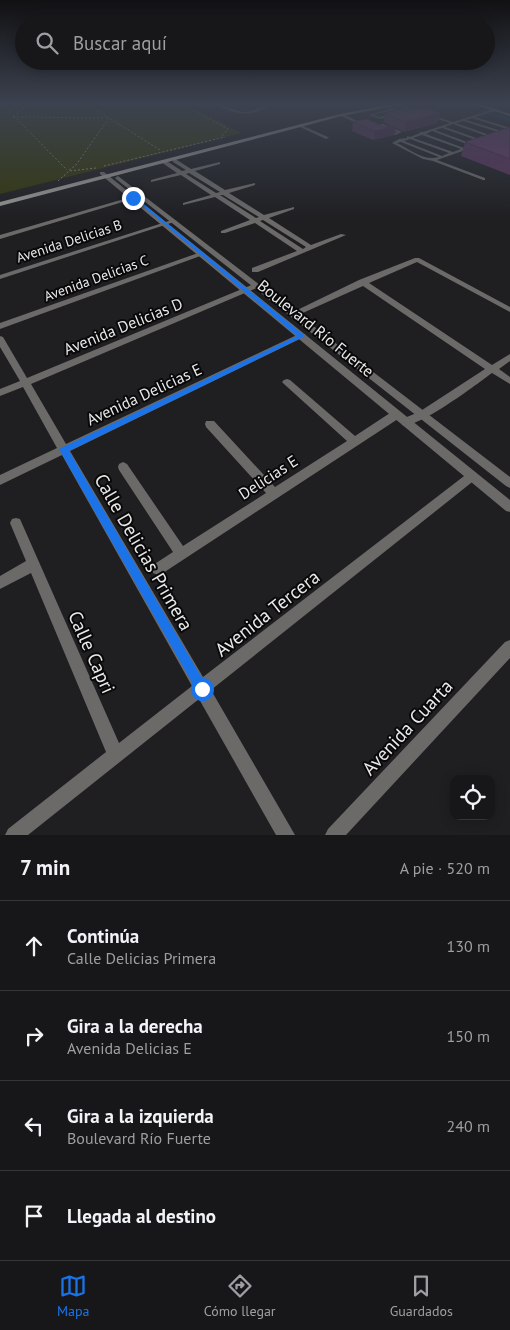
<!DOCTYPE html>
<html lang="es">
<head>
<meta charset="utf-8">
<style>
	body { margin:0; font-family:"PT Sans",sans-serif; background:#202023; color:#f1f3f6 }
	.controls { position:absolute; right:15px; bottom:15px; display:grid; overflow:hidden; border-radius:10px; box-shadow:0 2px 12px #0003 }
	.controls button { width:45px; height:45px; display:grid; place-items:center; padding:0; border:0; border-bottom:1px solid #363639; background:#17171a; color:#f1f3f6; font:25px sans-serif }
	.stop { position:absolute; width:15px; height:15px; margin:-11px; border:4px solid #1a73e8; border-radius:50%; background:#fff }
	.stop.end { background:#1a73e8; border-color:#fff; box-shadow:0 1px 5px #0008 }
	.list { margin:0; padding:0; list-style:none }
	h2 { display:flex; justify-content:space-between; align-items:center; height:65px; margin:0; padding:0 20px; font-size:21px }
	h2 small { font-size:16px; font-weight:400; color:#9e9fa2 }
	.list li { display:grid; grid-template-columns:32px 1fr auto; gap:15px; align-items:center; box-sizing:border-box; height:90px; padding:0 20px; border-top:1px solid #363639 }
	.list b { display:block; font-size:19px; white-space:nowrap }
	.list p { margin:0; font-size:16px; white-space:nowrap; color:#9e9fa2 }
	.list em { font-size:16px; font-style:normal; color:#9e9fa2 }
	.icon { flex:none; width:28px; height:28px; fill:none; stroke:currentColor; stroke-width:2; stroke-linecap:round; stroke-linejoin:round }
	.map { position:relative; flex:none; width:510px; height:835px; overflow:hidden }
	.search { position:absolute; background:#17171a; box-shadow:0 2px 12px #0003; left:15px; right:15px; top:15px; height:55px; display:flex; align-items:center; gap:12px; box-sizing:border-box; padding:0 18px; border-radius:28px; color:#9e9fa2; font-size:19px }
	.sheet { height:425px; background:#17171a }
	nav { display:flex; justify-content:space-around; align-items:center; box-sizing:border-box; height:70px; border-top:1px solid #363639; background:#17171a; font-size:14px; color:#9e9fa2 }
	nav a { display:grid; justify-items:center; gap:2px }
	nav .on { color:#1a73e8 }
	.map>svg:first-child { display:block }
	.green { fill:#33380d }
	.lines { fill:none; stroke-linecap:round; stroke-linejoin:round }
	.canal { fill:#013b5a; fill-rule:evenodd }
	.path { stroke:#848486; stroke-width:1; stroke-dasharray:2 2; stroke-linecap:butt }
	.service { fill:#6b6a69; fill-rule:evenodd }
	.minor { fill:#6b6a69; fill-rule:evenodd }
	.tertiary { fill:#6b6a69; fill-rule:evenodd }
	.secondary { fill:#969593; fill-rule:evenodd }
	.wall { fill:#5a335c }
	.shaded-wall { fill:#4a294b }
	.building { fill:#693b6b; stroke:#4a294b }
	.route { fill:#1a73e8 }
	.labels { text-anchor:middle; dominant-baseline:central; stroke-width:4; stroke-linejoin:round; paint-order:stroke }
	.far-street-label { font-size:14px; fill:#e9e9ea; stroke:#09090a }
	.street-label { font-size:16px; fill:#e9e9ea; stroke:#09090a }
	.near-street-label { font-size:19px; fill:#e9e9ea; stroke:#09090a }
</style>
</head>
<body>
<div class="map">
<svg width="510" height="835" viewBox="0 0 510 835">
	<rect width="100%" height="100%" fill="#1f1f22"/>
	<!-- green -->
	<path class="green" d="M0,104h186l56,29 -242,61z"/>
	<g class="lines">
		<!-- canal -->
		<path class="canal" d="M471,107l39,11v4l-39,-13z"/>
		<!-- path -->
		<path class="path" d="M2,104l65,66
			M87,104l73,46
			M181,104l47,25 -7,8
			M13,117l96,1 -33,47 -8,6
			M13,117l16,-13
			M104,166l121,-29
			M58,181l11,-10 27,-3"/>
		<!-- service -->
		<path class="service" d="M367,104h3l-3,3 -1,-1z
			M395,104h2l24,8 -2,1 -24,-7z
			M393,108l10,4 -23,7 -11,-4zM393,110l6,2 -19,5 -7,-2z
			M494,109l1,2 -20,6 35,11v2l-38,-12 -6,2 42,13v2l-45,-14 -7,2 42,15 -3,1 -42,-15 -8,3 40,14 -3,1 -40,-14 -7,2 40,15 -3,1 -40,-15 -6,3 38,14 7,-2v2l-34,12 48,18v2h-2l-50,-19 -10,-2 -31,-16 7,-4 8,-1v-2l3,1 10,-4v-1h3l27,-9 -19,-6v-2l22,7zM422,135l39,14 -8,3 -40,-14zM410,139l39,14 -7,3 -38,-15zM401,142l38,15c-14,5 -30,-8 -42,-14z
			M341,114h2l23,11 -3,1 -22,-10z
			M370,124h13l19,8 -7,3 -10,-1 1,-2 9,1 2,-1 -15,-6h-13z
			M301,125l27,12 1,1 -3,1 -26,-12z"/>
		<!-- minor -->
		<path class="minor" d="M215,104c10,0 18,7 29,8 10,0 18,-8 28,-8 -18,14 -38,11 -57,0z
			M161,160h4l17,11 4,-1 -13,-8v-2h4l14,9 29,-7v2l-25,7 30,19 30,-7v2l-26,8 35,22 30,-8v2l-25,9 42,27 30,-11 5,1 -88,37h-6v-4l45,-17 -42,-28 -30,10h-4v-2l29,-11 -35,-23 -32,8v-2l28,-8 -30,-20 -30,7v-2l26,-7 -16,-11zM189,173l31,19 -4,1 -30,-19zM220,195h3l36,22 -3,1zM263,220l43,27 -3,2 -43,-28z
			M131,197l5,1 -136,41v-4z
			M172,220l5,1 -177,58v-4z
			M201,252l2,1v2l-203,74v-6z
			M415,258h4l91,49v5l-93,-50 -48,21 123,82 18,-11v7l-11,8 11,8v7l-18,-11c-15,11 -74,56 -90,52l-1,-3 1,-3 17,-7 66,-43 -122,-83 -67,30h-3l-4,-2 70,-34z
			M254,284h3l4,2 -230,98 35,60 233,-110h6l1,2 -236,115 133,226 265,-204 4,-2 4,2 2,3 -2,3 -265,211 84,145h-19l-77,-136 -171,136h-23l3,-6 98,-77 -75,-179 -31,16v-13l26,-15 -16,-38 2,-4 4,-1 4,1 99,224 73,-57 -130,-231 -62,30v-10l57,-27 -34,-61 -23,9v-7l20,-8 -20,-34v-11l3,1 24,41z
			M287,379l3,1 65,56 38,-25 4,-1 5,4 -1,3 -238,156 -5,2 -5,-2 -1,-4 1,-4 20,-13 -54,-82 -1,-3 1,-3 4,-2 4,2 56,82 83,-53 -60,-66 -1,-3 1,-3h8l61,66 72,-46 -63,-57 -2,-2 2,-2z
			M510,640v18l-164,177h-21l3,-6 177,-187z"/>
		<!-- tertiary -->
		<path class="tertiary" d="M100,172h4l406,328v12l-4,-1 -406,-337z
			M118,176l392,301v11l-4,-2 -390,-307 -1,-1z"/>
		<!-- secondary -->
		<path class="secondary" d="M394,104h11l-63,12 -342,90v-4l340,-88z
			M480,104l30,10v2l-28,-9 -26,-3z"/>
	</g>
	<!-- wall -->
	<path class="wall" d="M385,113l53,10 -34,9 -8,-4 -2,7 -21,5 -21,-9 1,-9 32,5 6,-1 -8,-4z
		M510,127v48l-49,-19 4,-14z"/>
	<!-- shaded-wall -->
	<path class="shaded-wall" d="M441,113l-3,10 -34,9 2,-10z
		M396,126l-2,9 -21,5 2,-9z"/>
	<!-- building -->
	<path class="building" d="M422,107l19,6 -35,9 -21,-9 17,-5 6,2z
		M366,119l19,8 11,-1 -21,5 -22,-9z
		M510,127v32l-45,-17z"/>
	<!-- sky -->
	<linearGradient id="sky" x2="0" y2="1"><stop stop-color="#111113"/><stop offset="0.47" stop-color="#3c424f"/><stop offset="1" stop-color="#3c424f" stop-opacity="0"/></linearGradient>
	<rect width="510" height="221" fill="url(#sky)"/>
	<!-- route -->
	<path class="route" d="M132,197h3l170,139 -236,115 137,234 2,4 -2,4 -4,2 -4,-2 -139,-244 238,-113z"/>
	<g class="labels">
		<!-- far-street labels -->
		<g class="far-street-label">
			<text transform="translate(69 241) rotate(-18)">Avenida Delicias B</text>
			<text transform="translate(96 278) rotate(-20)">Avenida Delicias C</text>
		</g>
		<!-- street labels -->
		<g class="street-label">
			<text transform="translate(123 326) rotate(-22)">Avenida Delicias D</text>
			<text transform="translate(316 328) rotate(39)">Boulevard Río Fuerte</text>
			<text transform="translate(144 394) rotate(-25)">Avenida Delicias E</text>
			<text transform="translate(268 477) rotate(-33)">Delicias E</text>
		</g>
		<!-- near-street labels -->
		<g class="near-street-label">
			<text transform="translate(144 552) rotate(60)">Calle Delicias Primera</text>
			<text transform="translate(267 613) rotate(-38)">Avenida Tercera</text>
			<text transform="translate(92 652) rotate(66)">Calle Capri</text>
			<text transform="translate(407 727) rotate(-47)">Avenida Cuarta</text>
		</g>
	</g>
</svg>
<div class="controls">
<button><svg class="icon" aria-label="locate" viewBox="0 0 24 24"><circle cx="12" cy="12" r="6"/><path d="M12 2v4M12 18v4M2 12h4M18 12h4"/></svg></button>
</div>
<div class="stop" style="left:202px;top:689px"></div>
<div class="stop end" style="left:133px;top:198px"></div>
<div class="search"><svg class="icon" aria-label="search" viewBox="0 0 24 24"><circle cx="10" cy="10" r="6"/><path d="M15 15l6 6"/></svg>Buscar aquí</div>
</div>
<section class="sheet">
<h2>7 min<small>A pie · 520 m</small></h2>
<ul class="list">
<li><svg class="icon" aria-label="ahead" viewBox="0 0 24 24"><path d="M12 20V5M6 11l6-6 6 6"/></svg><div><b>Continúa</b><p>Calle Delicias Primera</p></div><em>130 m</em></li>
<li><svg class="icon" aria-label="right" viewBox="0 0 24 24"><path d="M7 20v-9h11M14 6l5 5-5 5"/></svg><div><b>Gira a la derecha</b><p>Avenida Delicias E</p></div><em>150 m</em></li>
<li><svg class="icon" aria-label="left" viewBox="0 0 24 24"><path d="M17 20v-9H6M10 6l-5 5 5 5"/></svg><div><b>Gira a la izquierda</b><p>Boulevard Río Fuerte</p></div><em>240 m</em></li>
<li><svg class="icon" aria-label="arrive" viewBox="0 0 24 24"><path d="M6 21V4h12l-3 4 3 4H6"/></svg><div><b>Llegada al destino</b></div></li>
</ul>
</section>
<nav>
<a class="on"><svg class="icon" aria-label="map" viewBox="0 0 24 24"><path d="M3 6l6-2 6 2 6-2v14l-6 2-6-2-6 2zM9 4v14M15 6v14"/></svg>Mapa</a>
<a><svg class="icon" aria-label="directions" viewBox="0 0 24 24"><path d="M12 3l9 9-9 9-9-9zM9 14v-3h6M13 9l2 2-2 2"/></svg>Cómo llegar</a>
<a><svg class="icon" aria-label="saved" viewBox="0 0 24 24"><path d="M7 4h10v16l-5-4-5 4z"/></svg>Guardados</a>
</nav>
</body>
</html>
